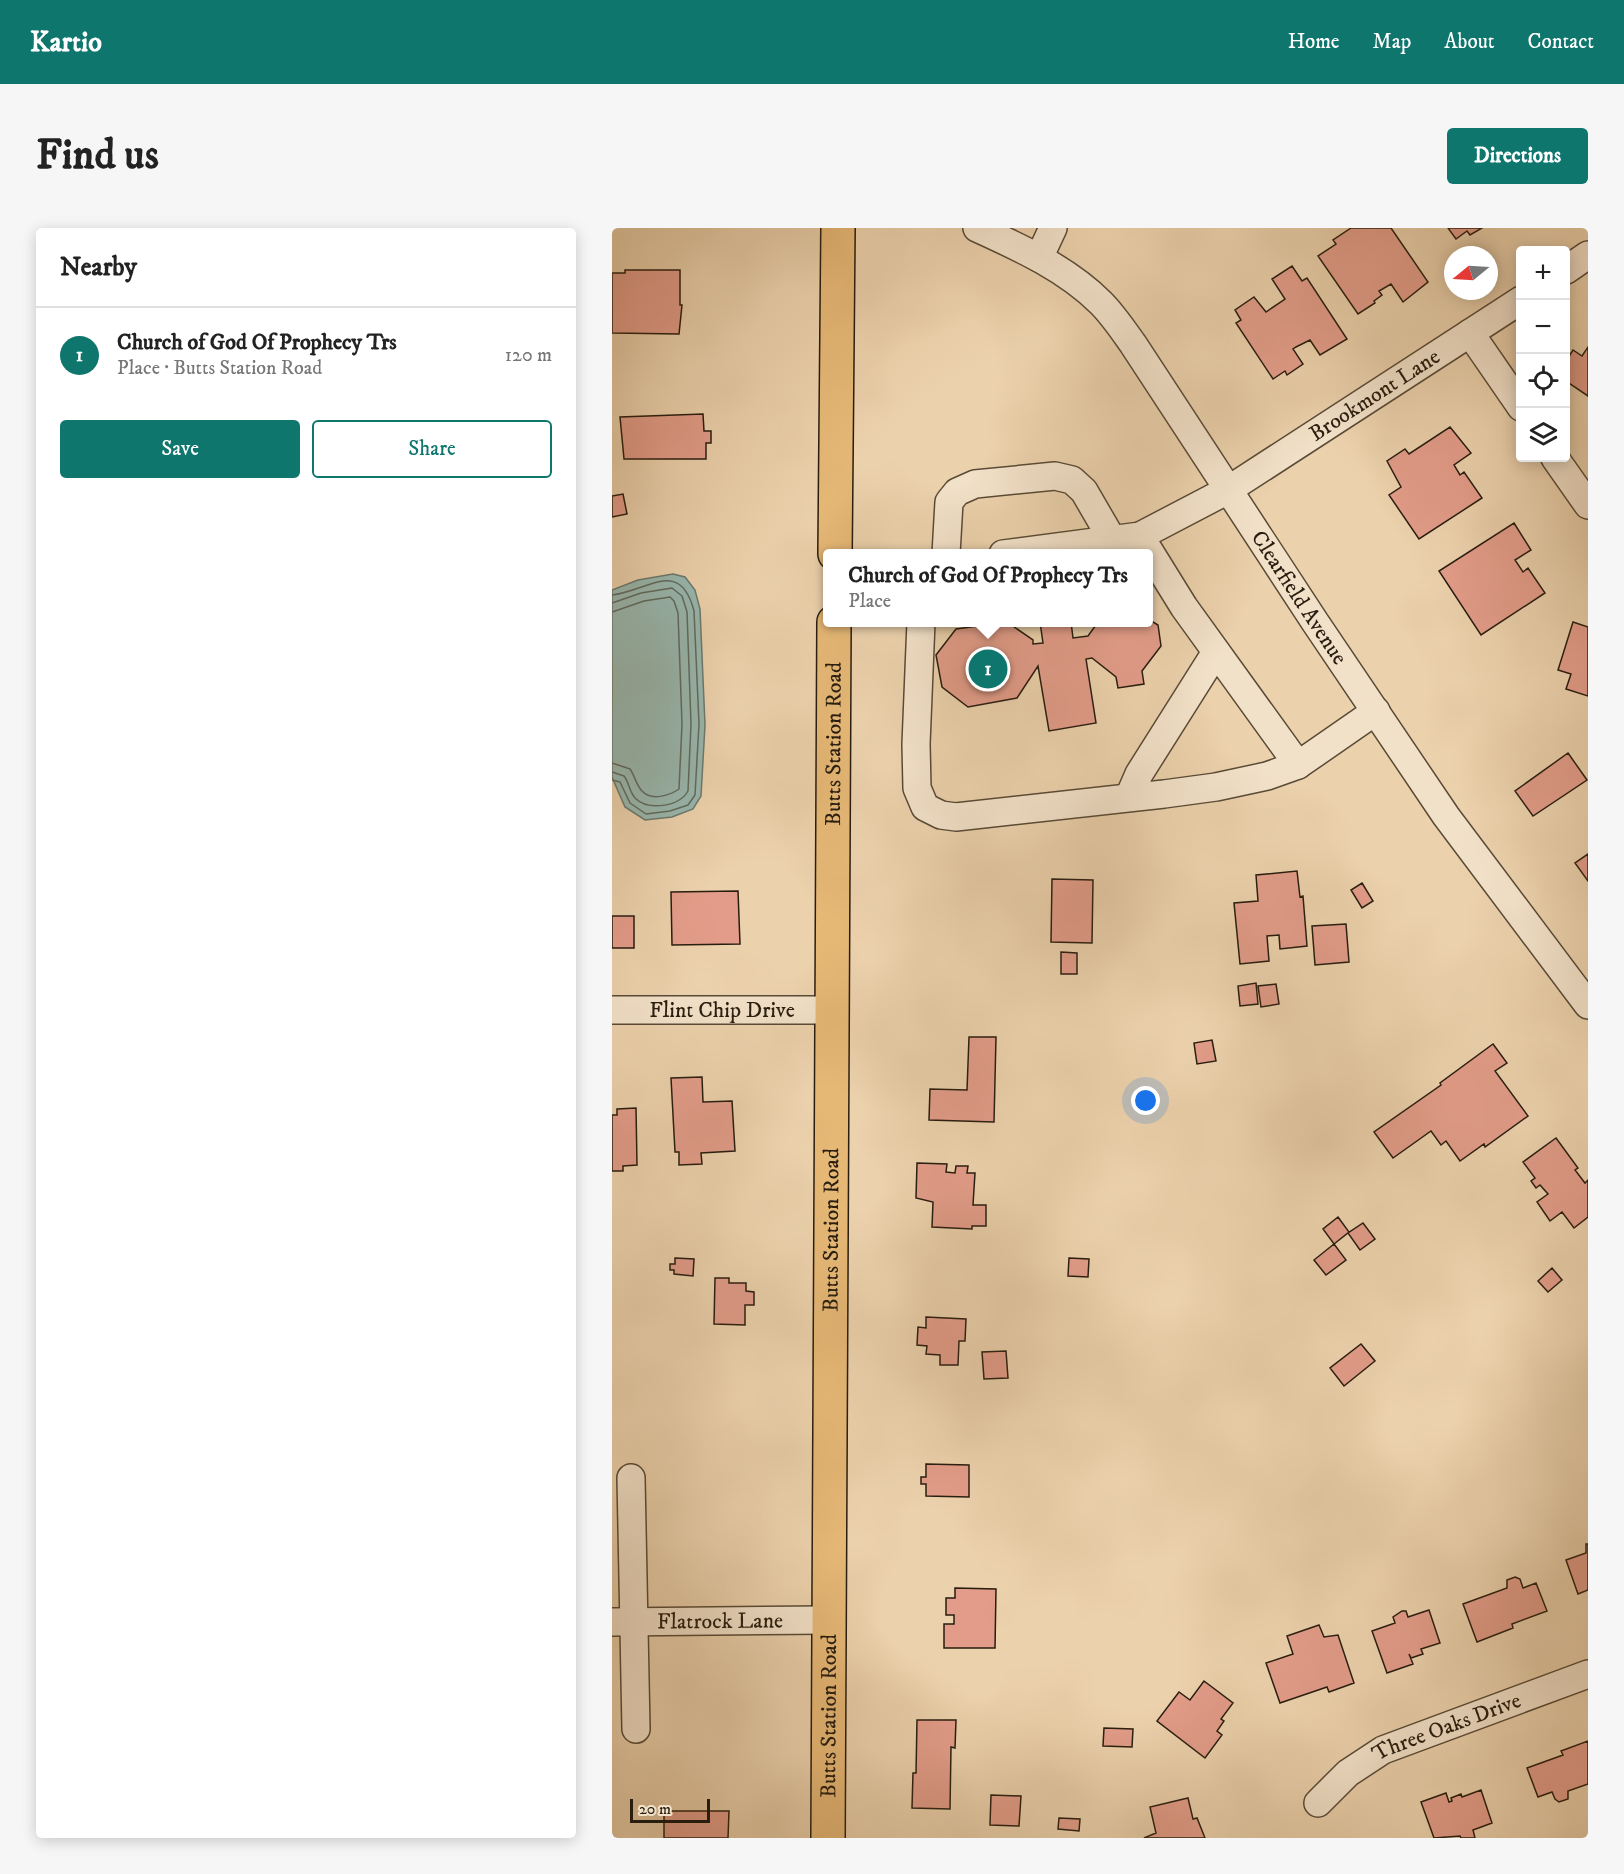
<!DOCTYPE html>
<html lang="en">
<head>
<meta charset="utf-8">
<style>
	body { margin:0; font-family:"IM FELL DW Pica",serif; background:#f6f6f6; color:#222 }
	.controls { position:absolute; right:18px; top:18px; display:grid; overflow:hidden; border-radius:6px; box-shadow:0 3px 15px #0003 }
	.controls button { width:54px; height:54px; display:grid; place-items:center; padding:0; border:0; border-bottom:2px solid #e0e0e0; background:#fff; color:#222; font:30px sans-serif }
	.compass { position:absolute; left:832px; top:18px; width:54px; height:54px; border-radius:50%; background:#fff; box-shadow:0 3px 15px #0003; rotate:252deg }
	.scale { position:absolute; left:18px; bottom:15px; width:80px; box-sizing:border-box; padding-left:6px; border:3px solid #281d0f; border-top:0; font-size:16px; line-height:21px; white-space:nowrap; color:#281d0f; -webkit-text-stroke:4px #f2e1c9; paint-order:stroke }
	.you { position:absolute; left:534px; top:873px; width:21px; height:21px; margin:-15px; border:4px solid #fff; border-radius:50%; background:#1a73e8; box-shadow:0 0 0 9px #1a73e833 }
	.badge { display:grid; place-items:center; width:39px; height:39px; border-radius:50%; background:#0f766e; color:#fff; font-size:20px; font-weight:700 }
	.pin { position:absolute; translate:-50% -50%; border:3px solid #fff; box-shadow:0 2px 6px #0006 }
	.popup { position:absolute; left:211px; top:321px; width:330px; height:78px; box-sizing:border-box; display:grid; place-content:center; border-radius:6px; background:#fff; filter:drop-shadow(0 2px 4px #0005); font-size:20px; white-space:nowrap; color:#767676 }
	.popup b { font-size:22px; color:#222 }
	.popup::after { content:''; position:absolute; left:50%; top:100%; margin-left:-12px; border:12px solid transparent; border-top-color:#fff }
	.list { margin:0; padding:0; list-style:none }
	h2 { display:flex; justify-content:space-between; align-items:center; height:78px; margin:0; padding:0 24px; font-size:26px }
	h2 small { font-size:20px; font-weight:400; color:#767676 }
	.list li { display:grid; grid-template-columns:39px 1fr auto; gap:18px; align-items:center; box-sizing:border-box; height:96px; padding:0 24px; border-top:2px solid #e0e0e0 }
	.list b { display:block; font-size:22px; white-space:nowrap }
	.list p { margin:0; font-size:20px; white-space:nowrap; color:#767676 }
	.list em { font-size:20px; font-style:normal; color:#767676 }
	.actions { display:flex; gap:12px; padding:18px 24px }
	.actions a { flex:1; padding:14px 0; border:2px solid #0f766e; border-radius:6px; text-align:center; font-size:21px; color:#0f766e }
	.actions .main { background:#0f766e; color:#fff }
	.icon { flex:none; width:33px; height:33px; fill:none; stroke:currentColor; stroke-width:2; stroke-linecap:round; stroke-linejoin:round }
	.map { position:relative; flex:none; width:976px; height:1610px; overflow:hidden; border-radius:6px }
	header { display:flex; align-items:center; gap:36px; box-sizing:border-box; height:84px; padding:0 30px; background:#0f766e; color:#fff }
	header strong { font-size:28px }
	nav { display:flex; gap:33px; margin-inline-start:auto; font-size:21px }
	.intro { display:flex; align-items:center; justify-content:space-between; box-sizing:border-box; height:144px; padding:0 36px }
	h1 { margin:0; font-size:42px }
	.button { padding:15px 27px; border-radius:6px; background:#0f766e; color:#fff; font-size:21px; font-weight:700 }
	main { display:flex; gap:36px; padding:0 36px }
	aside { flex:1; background:#fff; border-radius:6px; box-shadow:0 3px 15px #0003 }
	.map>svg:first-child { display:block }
	.water { fill:#98b7ae; stroke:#6b796e; stroke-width:1.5 }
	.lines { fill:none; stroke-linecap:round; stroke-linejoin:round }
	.shore { stroke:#606a5e; stroke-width:1.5 }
	.building { fill:#e29c89; stroke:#281d0f; stroke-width:1.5 }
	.minor-casing { stroke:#594a36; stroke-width:30 }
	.major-casing { stroke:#281d0f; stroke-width:36 }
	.minor { stroke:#f2e1c9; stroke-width:27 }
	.major { stroke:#e6b876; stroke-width:33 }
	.labels { text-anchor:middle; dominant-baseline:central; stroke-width:6; stroke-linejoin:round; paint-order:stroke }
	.street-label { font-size:22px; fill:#281d0f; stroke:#f2e1c9 }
</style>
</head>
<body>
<header>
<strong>Kartio</strong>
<nav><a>Home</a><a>Map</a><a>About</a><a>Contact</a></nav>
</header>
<div class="intro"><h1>Find us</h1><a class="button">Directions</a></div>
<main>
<aside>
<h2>Nearby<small></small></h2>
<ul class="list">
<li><span class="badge">1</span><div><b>Church of God Of Prophecy Trs</b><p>Place · Butts Station Road</p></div><em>120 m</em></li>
</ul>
<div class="actions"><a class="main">Save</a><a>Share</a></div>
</aside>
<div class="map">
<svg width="976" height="1610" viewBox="0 0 976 1610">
	<rect width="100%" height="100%" fill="#ebd1ac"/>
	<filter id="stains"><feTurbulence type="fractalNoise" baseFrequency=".00333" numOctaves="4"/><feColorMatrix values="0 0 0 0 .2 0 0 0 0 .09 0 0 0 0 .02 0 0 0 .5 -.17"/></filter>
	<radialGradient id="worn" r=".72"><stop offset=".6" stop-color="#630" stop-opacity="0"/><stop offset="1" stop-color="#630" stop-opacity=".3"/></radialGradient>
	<!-- water -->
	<path class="water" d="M61,346l12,3 10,13 5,19 5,116 -4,71 -8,13 -21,8 -27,3 -20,-13 -13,-30v-187l26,-10z"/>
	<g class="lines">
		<!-- shore -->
		<path class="shore" d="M0,367c36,-4 68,-38 82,16l5,113 -4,71 -7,10 -18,6 -24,3 -16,-11 -10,-21 -8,-2
			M0,375l29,-10 31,-5 10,8 5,16 4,112 -3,67c-9,16 -40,20 -53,7 -6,-7 -6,-16 -11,-22l-12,-4
			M0,384l32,-11 26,-4 4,4 4,12 4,111 -3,65c-10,7 -28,12 -37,2 -6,-6 -7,-15 -12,-22l-18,-6"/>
	</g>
	<!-- building -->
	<path class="building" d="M739,0h40l37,54 -25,20 -12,-18 -12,7 3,4 -8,6 1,2 -17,11 -40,-58 18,-12 -3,-4z
		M836,0h34l-12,7 -3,-4 -11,8z
		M680,38l10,15 5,-3 40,61 -27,16 -10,-15 -14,7 -3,2 10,15 -16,11 -2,-4 -12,8 -37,-56 5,-3 -6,-10 19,-13 12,15 19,-13 -13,-20z
		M13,42h55v35h2l-3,29 -67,-1v-60h13z
		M976,119v49l-22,-15v-20l7,-11 9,6z
		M91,186l1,17h7v12h-5v16h-82l-4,-42z
		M838,199l21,26 -17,12 6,10 4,-3 18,26 -63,41 -30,-44 12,-8 -14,-26 18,-12 4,5z
		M11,266l4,20 -15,3v-21z
		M902,295l17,27 -16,10 8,12 5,-4 17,25 -64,42 -42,-64z
		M536,391l10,6 3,21 -19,25 2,13 -26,4 -2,-11 -24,-19 -6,1 10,64 -47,8 -11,-65 -21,32 -49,9 -26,-20 -6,-32 20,-26 51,-7 26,18v4l10,-1 -3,-21h31l2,16 15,-2 10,-14h50z
		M961,394l15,5v69l-22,-7 5,-15 -13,-4z
		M956,525l19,27 -54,36 -18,-25z
		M976,626v27l-13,-18z
		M685,643l3,26 3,-1 4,50 -27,3 -1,-14 -12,1 2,25 -29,3 -6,-61 24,-2 -2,-26z
		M440,651l41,1 -1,63 -41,-1z
		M750,655l11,18 -11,7 -11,-18z
		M126,663l2,53 -68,1 -1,-53z
		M0,688h22v32h-22z
		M734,696l3,38 -34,3 -3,-39z
		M449,724l16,1v21h-16z
		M644,755l2,21 -18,2 -2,-20z
		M664,756l3,20 -18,3 -3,-21z
		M357,809h27l-2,85 -65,-2 1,-31 37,1z
		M600,812l4,21 -19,3 -3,-21z
		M881,816l14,19 -12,8 33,45 -43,31 -1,-3 -24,17 -14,-20 -5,4 -10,-14 -38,27 -19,-26 67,-47 -1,-2z
		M90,849l1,25 29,-1 3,50 -34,2 1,11 -23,1v-13h-4l-4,-74z
		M24,880l1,57 -14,1v5h-11v-56h5v-6z
		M944,910l22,30 -3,2 10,13 3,-3v37l-14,11 -12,-16 -12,9 -13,-19 11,-8 -8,-9 -4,3 -5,-7 4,-3 -12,-16z
		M305,935l30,1 -1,8 9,1 1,-7h12l-1,7h8l-2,32h13v21h-14v3l-40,-2 1,-25 -17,-4z
		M726,989l11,15 -15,12 -11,-15z
		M751,995l12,16 -15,11 -12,-17z
		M722,1016l12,16 -20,15 -12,-15z
		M63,1030l19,1 -1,17 -19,-2v-4h-4v-6h5z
		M457,1030l20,1 -1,18 -20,-1z
		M940,1040l10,12 -14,12 -10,-11z
		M103,1050h14v5h17v8l8,1v13h-9v20l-31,-1z
		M314,1089l40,2 -1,22h-6l-1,24h-18v-10l-14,-1 1,-8 -10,-1 1,-18 8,1z
		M749,1116l14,17 -31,25 -14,-18z
		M394,1123l2,27 -24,1 -2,-27z
		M314,1236l43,1v32l-43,-1v-12h-5v-7h5z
		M974,1316h2v46l-10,4 -12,-34 20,-7z
		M903,1349l5,2 3,9 13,-5 11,28 -35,13 1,4 -36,14 -14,-38 44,-16v-8z
		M343,1360l41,1 -1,59h-51v-24h10v-9h-8v-17h9z
		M817,1382l11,33 -19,6 2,5 -12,4 -2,-4 4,10 -26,9 -15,-42 23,-8 -2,-6 9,-6h4l2,6z
		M707,1397l5,12 14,-2 16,48 -25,9 -2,-5 -47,16 -14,-40 27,-9 -6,-18z
		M592,1453l29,22 -12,16 3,2 -7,10 5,4 -17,23 -48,-37 22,-29 11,8z
		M305,1492h39l-1,28 -4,-1 -1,62 -38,-1 1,-35h3z
		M492,1500l29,1 -1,18 -29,-1z
		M976,1513v43l-20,7v8l-9,3 -4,-3 -3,-7 -14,5 -11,-29 36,-13 -2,-4z
		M869,1562l11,33 -19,7 2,8h-14l-1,-2 -26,2 -13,-36 25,-9 3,9 3,-1 -1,-3 10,-4 1,3z
		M379,1567l30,1 -2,30 -29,-1z
		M576,1570l5,21 4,-1 8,20h-61l12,-5 -6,-26z
		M52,1583h65l-1,27h-64z
		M447,1590l21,1 -1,12 -21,-2z"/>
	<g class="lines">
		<!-- minor casing -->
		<g class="minor-casing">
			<g id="minor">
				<path id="s1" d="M365,0c44,20 90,41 124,75 12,12 22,27 32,41l182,278 131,194 142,189"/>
				<path d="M427,30l14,-30"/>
				<path d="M954,42l22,-15"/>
				<path d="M858,105l51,74"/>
				<path d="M943,230l33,47"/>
				<path d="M528,308l44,71 114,158"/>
				<path d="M334,326l3,-52 8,-10 18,-8 80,-8 17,4 12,11 29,50"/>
				<path id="s2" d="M391,326l137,-18 88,-46 293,-190"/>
				<path d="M309,394l-5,122 1,44 8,19 16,8 15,2 208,-23 52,-7 51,-11 31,-11 78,-54"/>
				<path d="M517,569l10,-23 77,-122"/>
				<path id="s3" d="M0,782h220"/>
				<path d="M19,1250l5,251"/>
				<path id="s4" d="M0,1394l216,-2"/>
				<path id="s5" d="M706,1575l30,-30 35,-23 205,-76"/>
			</g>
		</g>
		<!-- major casing -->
		<g class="major-casing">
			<g id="major">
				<path d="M223,326l3,-326"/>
				<path id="s6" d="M216,1610l6,-1216"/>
			</g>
		</g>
		<!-- minor -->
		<use href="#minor" class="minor"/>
		<!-- major -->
		<use href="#major" class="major"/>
	</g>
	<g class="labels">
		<!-- street labels -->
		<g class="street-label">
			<text stroke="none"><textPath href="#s2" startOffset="412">Brookmont Lane</textPath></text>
			<text stroke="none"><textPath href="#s1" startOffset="501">Clearfield Avenue</textPath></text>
			<text stroke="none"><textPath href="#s6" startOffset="1094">Butts Station Road</textPath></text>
			<text stroke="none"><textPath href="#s3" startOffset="110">Flint Chip Drive</textPath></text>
			<text stroke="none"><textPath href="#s6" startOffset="608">Butts Station Road</textPath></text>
			<text stroke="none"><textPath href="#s4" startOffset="108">Flatrock Lane</textPath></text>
			<text stroke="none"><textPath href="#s6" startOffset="122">Butts Station Road</textPath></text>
			<text stroke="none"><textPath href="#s5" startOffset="152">Three Oaks Drive</textPath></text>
		</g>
	</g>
	<rect width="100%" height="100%" filter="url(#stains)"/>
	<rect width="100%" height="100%" fill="url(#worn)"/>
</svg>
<div class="controls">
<button>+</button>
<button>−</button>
<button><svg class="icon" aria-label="locate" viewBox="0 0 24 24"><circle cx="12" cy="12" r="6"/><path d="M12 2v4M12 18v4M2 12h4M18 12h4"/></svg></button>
<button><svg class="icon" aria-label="layers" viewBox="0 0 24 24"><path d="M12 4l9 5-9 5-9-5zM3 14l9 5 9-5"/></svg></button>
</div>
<svg class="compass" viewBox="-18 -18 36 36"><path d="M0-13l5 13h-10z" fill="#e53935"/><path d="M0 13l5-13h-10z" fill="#767676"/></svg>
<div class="scale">20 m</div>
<div class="you"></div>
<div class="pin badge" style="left:376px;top:441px">1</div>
<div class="popup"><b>Church of God Of Prophecy Trs</b>Place</div>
</div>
</main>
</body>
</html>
